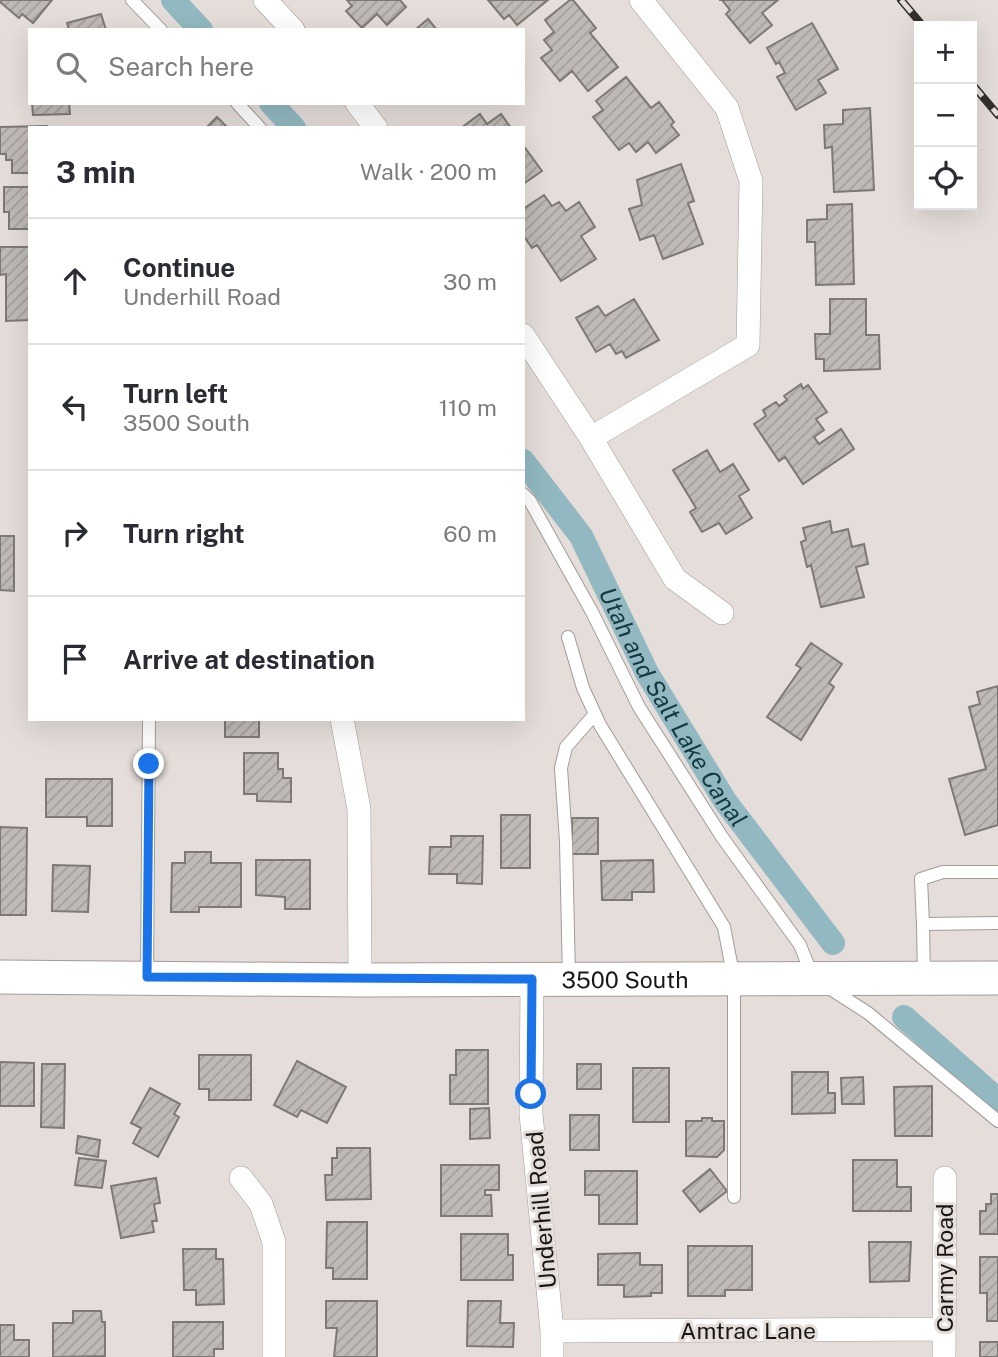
<!DOCTYPE html>
<html lang="en">
<head>
<meta charset="utf-8">
<style>
	body { margin:0; font-family:"Public Sans",sans-serif; background:#f2f2f3; color:#2b2b33 }
	.controls { position:absolute; right:21px; top:21px; display:grid; overflow:hidden; border-radius:0px; box-shadow:0 7px 28px #0002 }
	.controls button { width:63px; height:63px; display:grid; place-items:center; padding:0; border:0; border-bottom:2px solid #e1e1e2; background:#fff; color:#2b2b33; font:35px sans-serif }
	.stop { position:absolute; width:21px; height:21px; margin:-16px; border:5px solid #1a73e8; border-radius:50%; background:#fff }
	.stop.end { background:#1a73e8; border-color:#fff; box-shadow:0 2px 7px #0008 }
	.list { margin:0; padding:0; list-style:none }
	h2 { display:flex; justify-content:space-between; align-items:center; height:91px; margin:0; padding:0 28px; font-size:30px }
	h2 small { font-size:23px; font-weight:400; color:#7c7c81 }
	.list li { display:grid; grid-template-columns:46px 1fr auto; gap:21px; align-items:center; box-sizing:border-box; height:126px; padding:0 28px; border-top:2px solid #e1e1e2 }
	.list b { display:block; font-size:26px; white-space:nowrap }
	.list p { margin:0; font-size:23px; white-space:nowrap; color:#7c7c81 }
	.list em { font-size:23px; font-style:normal; color:#7c7c81 }
	.icon { flex:none; width:38px; height:38px; fill:none; stroke:currentColor; stroke-width:2; stroke-linecap:round; stroke-linejoin:round }
	.map { position:relative; flex:none; width:998px; height:1357px; overflow:hidden }
	.search { position:absolute; background:#fff; box-shadow:0 7px 28px #0002; left:28px; top:28px; width:497px; height:77px; display:flex; align-items:center; gap:18px; box-sizing:border-box; padding:0 24px; border-radius:0px; color:#7c7c81; font-size:26px }
	.panel { position:absolute; background:#fff; box-shadow:0 7px 28px #0002; left:28px; top:126px; width:497px; height:595px; border-radius:0px }
	.map>svg:first-child { display:block }
	.lines { fill:none; stroke-linecap:round; stroke-linejoin:round }
	.canal { stroke:#92b9c1; stroke-width:24 }
	.building { fill:url(#building-hatch); stroke:#7e7974; stroke-width:2 }
	.lane-casing { stroke:#a29b97; stroke-width:14 }
	.street-casing { stroke:#a29b97; stroke-width:24 }
	.secondary-casing { stroke:#a29b97; stroke-width:35 }
	.lane { stroke:#fff; stroke-width:12 }
	.street { stroke:#fff; stroke-width:23 }
	.secondary { stroke:#fff; stroke-width:33 }
	.rail-casing { stroke:#322f2d; stroke-width:8 }
	.rail { stroke:#e4ddd9; stroke-width:5; stroke-dasharray:16; stroke-linecap:butt }
	.route { stroke:#1a73e8; stroke-width:9 }
	.labels { text-anchor:middle; dominant-baseline:central; stroke-width:6; stroke-linejoin:round; paint-order:stroke }
	.street-label { font-size:23px; fill:#191715; stroke:#e4ddd9 }
	.water-label { font-size:24px; font-style:italic; fill:#143a41; stroke:#e4ddd9 }
</style>
</head>
<body>
<div class="map">
<svg width="998" height="1357" viewBox="0 0 998 1357">
	<defs>
		<pattern id="building-hatch" width="6" height="6" patternUnits="userSpaceOnUse" patternTransform="scale(1.75)"><rect width="6" height="6" fill="#bfbab5"/><path d="M-1 1l2-2M0 6l6-6M5 7l2-2" fill="none" stroke="#a49f9b"/></pattern>
	</defs>
	<rect width="100%" height="100%" fill="#e4ddd9"/>
	<g class="lines">
		<!-- canal -->
		<g class="canal">
			<path d="M173,0l28,30"/>
			<path d="M271,103l23,25"/>
			<path id="s1" d="M523,461l58,75 66,137 78,128 108,142"/>
			<path d="M904,1017l94,83"/>
		</g>
	</g>
	<!-- building -->
	<path class="building" d="M2,0h50l-19,23 -11,-9 -3,4 -19,-16z
		M347,0h53l6,7 -19,18 -10,-11 -15,14 -16,-17 6,-5z
		M488,0h60l-31,25 -8,-10 -5,4z
		M570,0h3l23,28 -6,5 28,34 -30,24 -16,-20 -12,10 -19,-23 11,-8 -8,-10 10,-8 -9,-12z
		M719,0h59l-16,13 10,12 -22,18 -24,-29 4,-4 -8,-10z
		M101,14l5,16h-37l-2,-7z
		M428,19l9,11h-22z
		M812,23l26,46 -20,11 8,13 -30,17 -19,-33 8,-4 -6,-11 -3,2 -9,-16z
		M626,77l25,31 8,-6 15,20 -3,3 8,10 -23,18 -8,-11 -12,10 -7,-9 -10,7 -26,-33 10,-7 -7,-9z
		M32,103h37l1,11 -37,1z
		M870,108l4,82 -40,2 -2,-45 -7,1 -1,-23 19,-1v-14z
		M480,114l7,10 14,-10 10,14h-50z
		M217,117l11,11h-22z
		M47,126v2h-17v45h-18v-13h-6v-6h-6v-27z
		M523,145l19,26 -19,13z
		M681,164l13,37 -6,2 15,41 -40,15 -9,-24 -14,5 -11,-31 13,-4 -5,-25z
		M4,187h26v42h-21v-17h-5z
		M544,195l8,11 7,-4 7,9 13,-9 16,25 -14,9 15,23 -35,22 -24,-36 -5,3 -9,-13v-26z
		M852,204l2,80 -38,1 -1,-43h-8v-22l20,-1v-14z
		M0,247h30v73l-24,1v-47l-6,1z
		M634,299l25,41 -33,18 -4,-7 -6,3 -6,-10 -14,8 -20,-34 22,-12 7,10z
		M830,299h36v36h13l1,34 -56,2v-12h-8l-1,-25h15z
		M801,384l2,5 5,-4 19,27 -11,7 8,11 -10,7 5,7 22,-15 13,20 -51,35 -18,-27 -6,4 -25,-37 12,-8 -3,-6 13,-8 3,4 8,-6 -3,-4z
		M707,450l13,22 13,-8 16,26 -10,6 13,22 -26,16 -7,-11 -17,9 -12,-20 6,-4 -23,-38z
		M830,521l2,12 16,-4 4,18 12,-3 4,20 -12,3 8,30 -43,10 -10,-42 -4,2 -6,-25 5,-2 -3,-12z
		M0,536h14v55l-14,-1z
		M811,643l31,21 -13,19 5,4 -33,53 -34,-23 34,-49 -5,-3z
		M998,686v139l-33,10 -16,-56 37,-10 -17,-62 11,-3 -3,-12z
		M225,719h34v18h-34z
		M244,753h34v16h5v9h8v24l-34,-1v-7h-13z
		M46,779h66v47h-25v-9h-41z
		M501,815h29v53h-29z
		M572,818h26v36h-26z
		M0,827l27,1 -1,87h-26z
		M451,836h32l-1,48 -25,-1v-9h-28l1,-27h21z
		M185,852h26v11h30v44h-42v5h-28l1,-49h13z
		M256,860h54v49h-25v-12l-29,-2z
		M653,860l1,32h-22v8h-30l-1,-39z
		M53,865l37,1 -2,46 -36,-1z
		M456,1050h32v54h-38v-29h6z
		M199,1055h52v45h-42v-11h-10z
		M297,1061l49,26 -19,36 -26,-13 -4,7 -23,-12z
		M0,1062l34,1v43h-34z
		M42,1064h23l-1,64 -23,-1z
		M577,1064h24v25h-24z
		M633,1068h36v54h-36z
		M792,1072h36v21h7v20l-43,1z
		M863,1077l1,27h-22l-1,-26z
		M932,1086v50h-37l-1,-49z
		M150,1088l30,16 -6,10 5,3 -21,40 -25,-14 8,-15 -10,-5z
		M489,1108l1,30 -20,1v-30z
		M570,1115h29v35h-29z
		M702,1118h10v3h12v29l-7,7 -31,-1v-35h16z
		M78,1136l22,4 -2,17 -22,-4z
		M337,1148h33l1,51 -45,1 -1,-25h7v-17h5z
		M79,1158l27,3 -4,27 -27,-3z
		M853,1160h44v27h14v24h-58z
		M441,1165h58v25h-14v5h6l1,21h-51z
		M710,1169l17,22 -27,21 -17,-21z
		M585,1171h52v53h-38v-29h-14z
		M156,1178l4,25 -6,1 3,17h-5l2,11 -33,6 -10,-52z
		M991,1194h7v40h-18v-23h6v-7h5z
		M327,1222h40v57h-34v-11h-7z
		M461,1234h47v21h5v25h-52z
		M869,1242h42l-2,39 -39,1z
		M688,1246h64v44h-27v6h-37z
		M183,1249h33v10h7l1,45 -28,1v-15h-12z
		M640,1253v12h22v28h-11v3l-27,1v-12h-26v-31z
		M980,1257h18v64h-11v-28h-7z
		M326,1301h51v56h-43l3,-29h-11z
		M468,1301h33l-1,22h14l-1,24 -46,-1z
		M73,1311h28l1,11h3v34l-52,1v-34h20z
		M173,1322h50v27h-9v8h-41z
		M0,1325h14v15h15v17h-29z
		M980,1342h18v15h-18z"/>
	<g class="lines">
		<!-- lane casing -->
		<g class="lane-casing">
			<path id="lane" d="M132,0l29,30
				M237,103l23,25
				M523,494l7,7 62,111 47,95 83,130 78,108 12,30
				M568,637l15,51 17,37 124,202 10,52v218
				M923,924l-2,-45 22,-7h55
				M147,977l2,-258
				M569,978l-3,-136 -5,-74 5,-21 29,-33
				M924,978l-1,-54 75,-1
				M826,986l42,27 130,108"/>
		</g>
		<!-- street casing -->
		<g class="street-casing">
			<path id="street" d="M265,0l28,30
				M357,103l19,25
				M523,335l68,103 84,141 47,34
				M591,438l157,-93 3,-164 -24,-73 -86,-108
				M342,719l17,90 1,171
				M532,979l-1,135 21,217v26
				M241,1178l20,26 13,38v115
				M552,1331l392,-2
				M944,1357l1,-179"/>
		</g>
		<!-- secondary casing -->
		<g class="secondary-casing">
			<g id="secondary">
				<path id="s2" d="M0,977l360,3 638,-2"/>
			</g>
		</g>
		<!-- lane -->
		<use href="#lane" class="lane"/>
		<!-- street -->
		<use href="#street" class="street"/>
		<!-- secondary -->
		<use href="#secondary" class="secondary"/>
		<!-- rail casing -->
		<g class="rail-casing">
			<path id="rail" d="M901,0l22,26
				M972,84l26,31"/>
		</g>
		<!-- rail -->
		<use href="#rail" class="rail"/>
	</g>
	<g class="lines">
		<!-- route -->
		<path class="route" d="M149,764l-2,213 385,2 -1,115"/>
	</g>
	<g class="labels">
		<!-- street labels -->
		<g class="street-label">
			<text stroke="none"><textPath href="#s2" startOffset="625">3500 South</textPath></text>
			<text transform="translate(541 1210) rotate(-95)">Underhill Road</text>
			<text transform="translate(944 1268) rotate(-90)">Carmy Road</text>
			<text x="748" y="1330">Amtrac Lane</text>
		</g>
		<!-- water labels -->
		<g class="water-label">
			<text stroke="none"><textPath href="#s1" startOffset="289">Utah and Salt Lake Canal</textPath></text>
		</g>
	</g>
</svg>
<div class="controls">
<button>+</button>
<button>−</button>
<button><svg class="icon" aria-label="locate" viewBox="0 0 24 24"><circle cx="12" cy="12" r="6"/><path d="M12 2v4M12 18v4M2 12h4M18 12h4"/></svg></button>
</div>
<div class="stop" style="left:531px;top:1094px"></div>
<div class="stop end" style="left:149px;top:764px"></div>
<div class="search"><svg class="icon" aria-label="search" viewBox="0 0 24 24"><circle cx="10" cy="10" r="6"/><path d="M15 15l6 6"/></svg>Search here</div>
<section class="panel">
<h2>3 min<small>Walk · 200 m</small></h2>
<ul class="list">
<li><svg class="icon" aria-label="ahead" viewBox="0 0 24 24"><path d="M12 20V5M6 11l6-6 6 6"/></svg><div><b>Continue</b><p>Underhill Road</p></div><em>30 m</em></li>
<li><svg class="icon" aria-label="left" viewBox="0 0 24 24"><path d="M17 20v-9H6M10 6l-5 5 5 5"/></svg><div><b>Turn left</b><p>3500 South</p></div><em>110 m</em></li>
<li><svg class="icon" aria-label="right" viewBox="0 0 24 24"><path d="M7 20v-9h11M14 6l5 5-5 5"/></svg><div><b>Turn right</b></div><em>60 m</em></li>
<li><svg class="icon" aria-label="arrive" viewBox="0 0 24 24"><path d="M6 21V4h12l-3 4 3 4H6"/></svg><div><b>Arrive at destination</b></div></li>
</ul>
</section>
</div>
</body>
</html>
